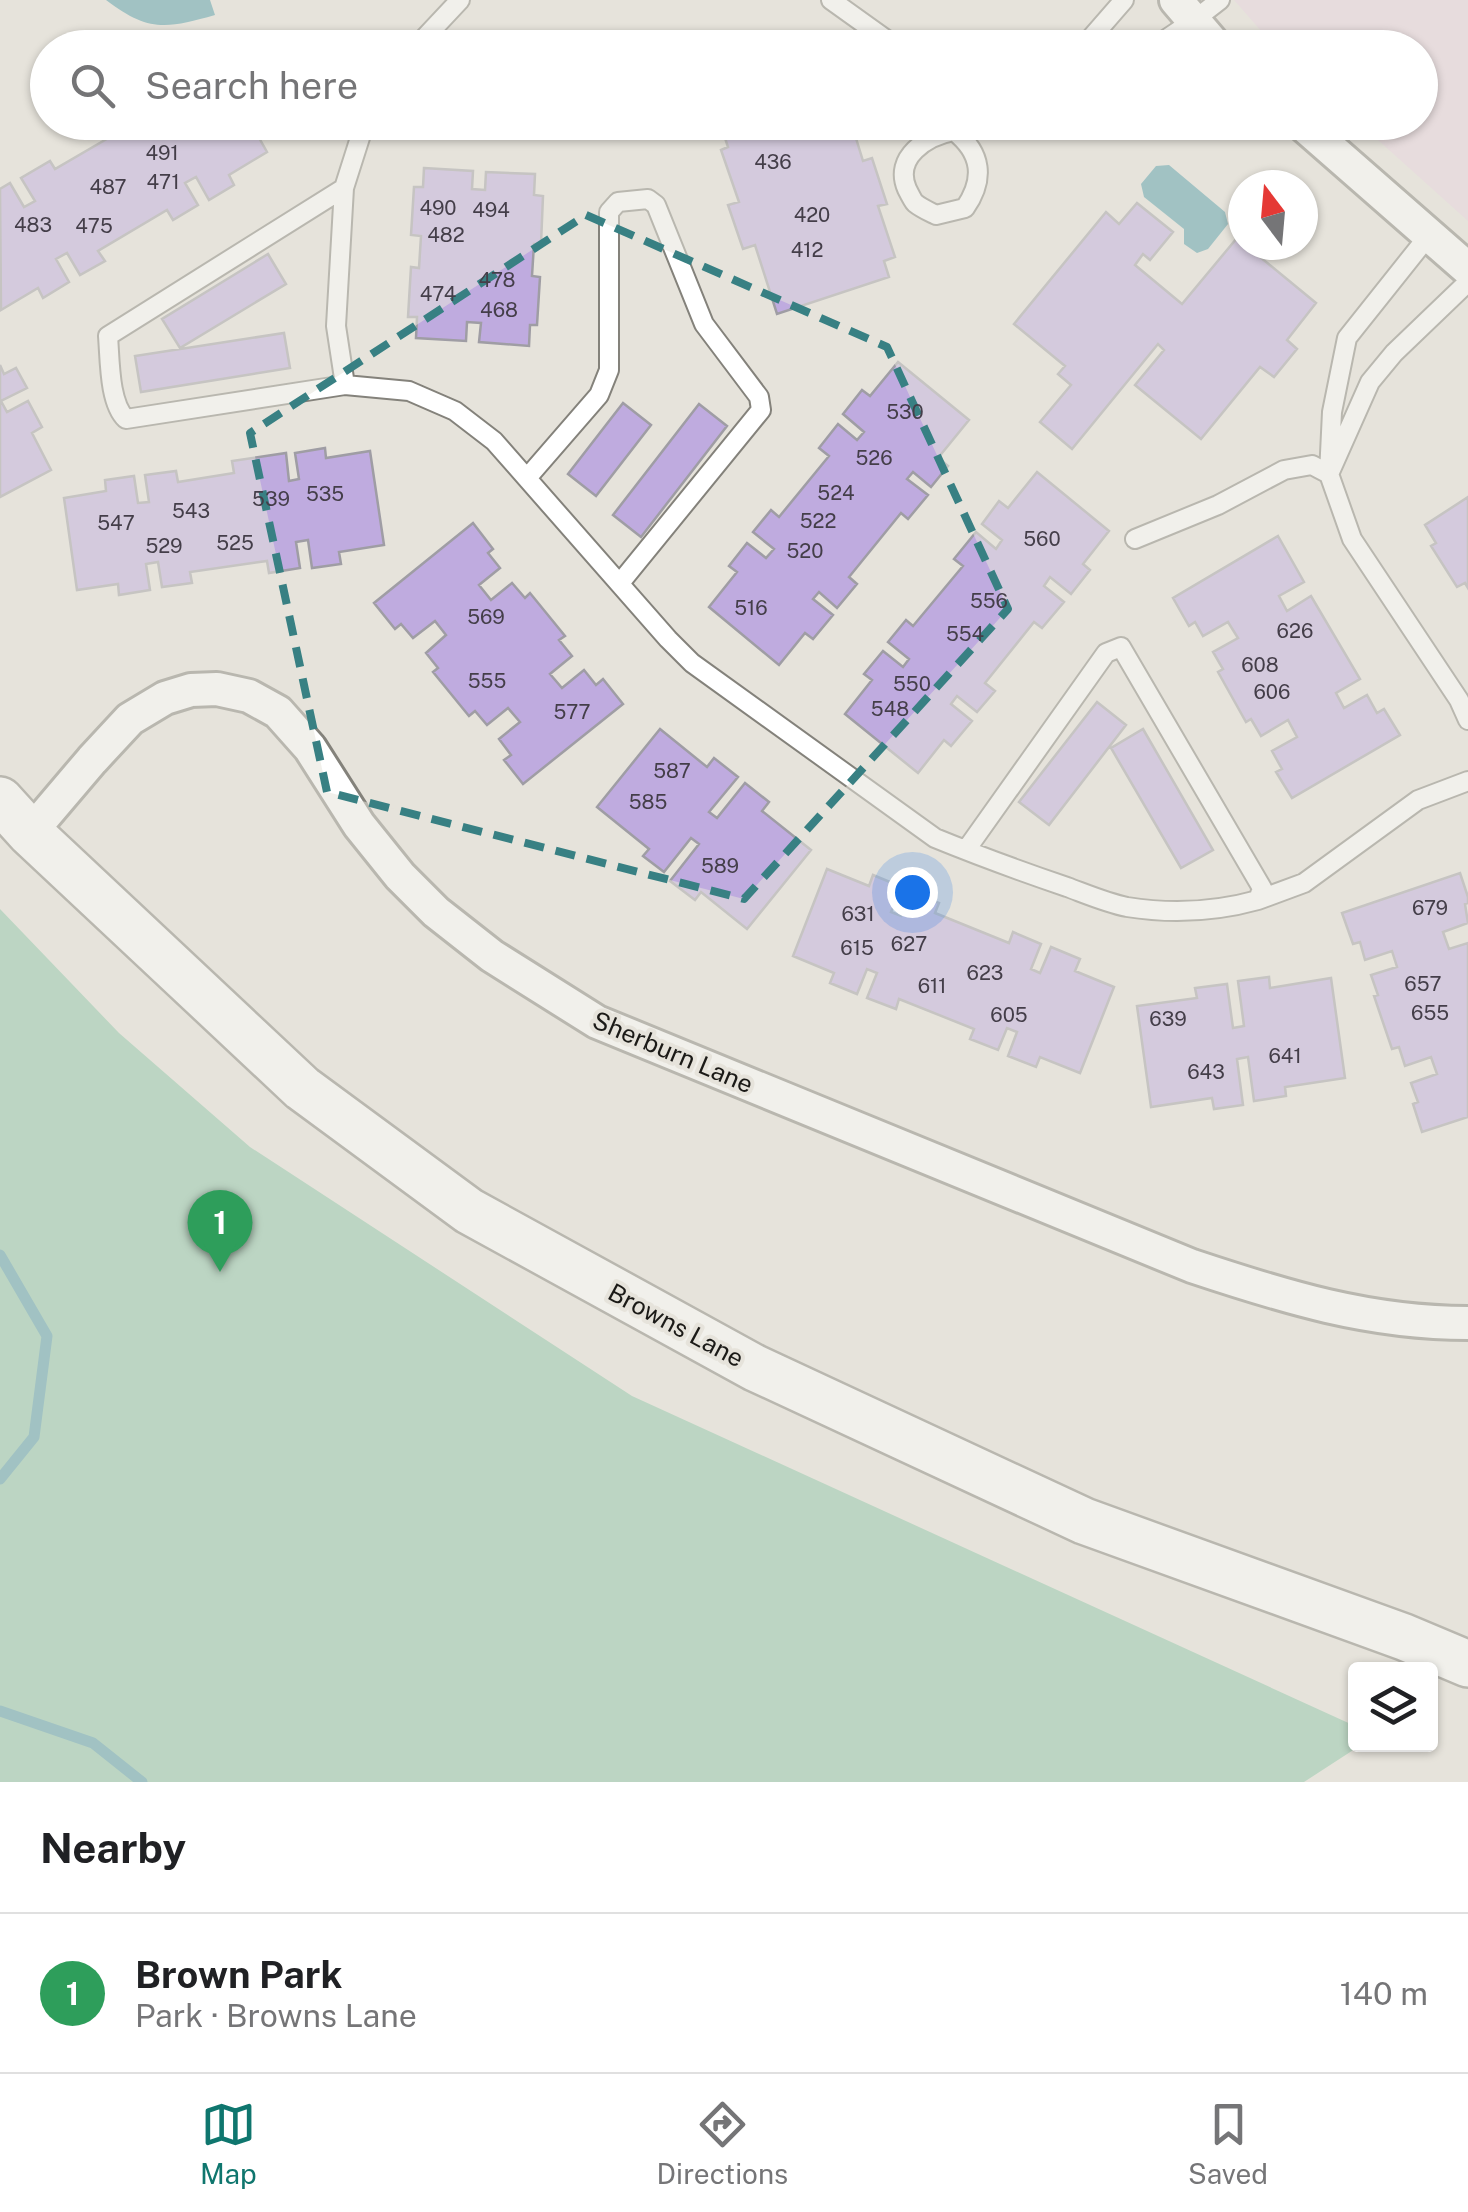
<!DOCTYPE html>
<html lang="en">
<head>
<meta charset="utf-8">
<style>
	body { margin:0; font-family:"Public Sans",sans-serif; background:#f2f2f2; color:#202124 }
	.controls { position:absolute; right:30px; bottom:30px; display:grid; overflow:hidden; border-radius:10px; box-shadow:0 2px 8px #0004 }
	.controls button { width:90px; height:90px; display:grid; place-items:center; padding:0; border:0; border-bottom:2px solid #e0e0e0; background:#fff; color:#202124; font:50px sans-serif }
	.compass { position:absolute; left:1228px; top:170px; width:90px; height:90px; border-radius:50%; background:#fff; box-shadow:0 2px 8px #0004; rotate:344deg }
	.you { position:absolute; left:912px; top:892px; width:35px; height:35px; margin:-25px; border:8px solid #fff; border-radius:50%; background:#1a73e8; box-shadow:0 0 0 15px #1a73e833 }
	.badge { display:grid; place-items:center; width:65px; height:65px; border-radius:50%; background:#0f766e; color:#fff; font-size:32px; font-weight:700 }
	.pin { position:absolute; translate:-50% -82px; filter:drop-shadow(0 2px 5px #0008) }
	.pin::after { content:''; position:absolute; top:52px; width:35px; height:30px; background:inherit; clip-path:polygon(0 0,100% 0,50% 100%) }
	.list { margin:0; padding:0; list-style:none }
	h2 { display:flex; justify-content:space-between; align-items:center; height:130px; margin:0; padding:0 40px; font-size:42px }
	h2 small { font-size:32px; font-weight:400; color:#757577 }
	.list li { display:grid; grid-template-columns:65px 1fr auto; gap:30px; align-items:center; box-sizing:border-box; height:160px; padding:0 40px; border-top:2px solid #e0e0e0 }
	.list b { display:block; font-size:38px; white-space:nowrap }
	.list p { margin:0; font-size:32px; white-space:nowrap; color:#757577 }
	.list em { font-size:32px; font-style:normal; color:#757577 }
	.icon { flex:none; width:55px; height:55px; fill:none; stroke:currentColor; stroke-width:2; stroke-linecap:round; stroke-linejoin:round }
	.map { position:relative; flex:none; width:1468px; height:1782px; overflow:hidden }
	.search { position:absolute; background:#fff; box-shadow:0 2px 8px #0004; left:30px; right:30px; top:30px; height:110px; display:flex; align-items:center; gap:25px; box-sizing:border-box; padding:0 35px; border-radius:55px; color:#757577; font-size:38px }
	.sheet { height:290px; background:#fff }
	nav { display:flex; justify-content:space-around; align-items:center; box-sizing:border-box; height:140px; border-top:2px solid #e0e0e0; background:#fff; font-size:28px; color:#757577 }
	nav a { display:grid; justify-items:center; gap:5px }
	nav .on { color:#0f766e }
	.map>svg:first-child { display:block }
	.commercial { fill:#e8d2e0 }
	.green { fill:#8ac4a6 }
	.water { fill:#4e99a7 }
	.lines { fill:none; stroke-linecap:round; stroke-linejoin:round }
	.stream { stroke:#4e99a7; stroke-width:11 }
	.building { fill:#bfabdf; stroke:#9f9da4; stroke-width:2.5 }
	.lane-casing { stroke:#84827b; stroke-width:22 }
	.street-casing { stroke:#84827b; stroke-width:38 }
	.secondary-casing { stroke:#84827b; stroke-width:50 }
	.lane { stroke:#fff; stroke-width:18 }
	.street { stroke:#fff; stroke-width:32 }
	.secondary { stroke:#fff; stroke-width:45 }
	.marked { fill:none; stroke:#388083; stroke-width:8; stroke-dasharray:20 12; stroke-linejoin:round }
	.labels { text-anchor:middle; dominant-baseline:central; stroke-width:8; stroke-linejoin:round; paint-order:stroke }
	.number-label { font-size:20px; fill:#443e49 }
	.street-label { font-size:25px; fill:#1b1a17; stroke:#e6e3db }
</style>
</head>
<body>
<div class="map">
<svg width="1468" height="1782" viewBox="0 0 1468 1782">
	<rect width="100%" height="100%" fill="#e6e3db"/>
	<!-- commercial -->
	<path class="commercial" d="M1234,0h234v221l-109,-98 61,-1v-74l-145,-1z"/>
	<!-- green -->
	<path class="green" d="M0,909l119,124 131,114 382,249 723,330 1,18 5,1 -57,37h-1304z"/>
	<!-- water -->
	<path class="water" d="M106,0h104l5,15c-49,14 -67,17 -109,-15z
		M1169,165l56,47 3,12 -20,25 -11,4 -13,-9v-15l-40,-32 -3,-13 15,-18z"/>
	<g class="lines">
		<!-- stream -->
		<path class="stream" d="M0,1255l47,81 -13,101 -34,42
			M0,1711l93,32 49,39"/>
	</g>
	<!-- building -->
	<path class="building" d="M118,122h33l4,6 9,-6h86l17,30 -38,23 5,10 -25,15 -13,-23 -11,6 13,22 -25,15 -6,-10 -69,41 7,10 -25,14 -13,-22 -11,6 13,23 -26,16 -5,-10 -37,22 -1,-121 10,-6 14,24 11,-6 -14,-23 29,-17 5,8 67,-39z
		M572,122h51l-1,11 -50,-1z
		M635,122h49l-1,11 -48,-1z
		M753,122h98l12,39 9,-3 15,46 -9,2 17,51 -11,4 5,16 -112,37 -22,-69 -12,4 -15,-44 11,-3 -18,-52 7,-3 -5,-15z
		M424,168l49,3 -1,18 13,1 1,-18 49,2 -1,21 9,1 -2,48h-7l-2,32 8,1 -3,48h-7l-1,21 -50,-4 2,-19 -14,-1 -1,19 -50,-3 1,-21h-9l3,-50 8,1 2,-32 -10,-1 3,-48h9z
		M1137,203l36,29 -23,28 -7,-6 -8,11 47,39 55,-66 79,65 -29,37 10,9 -23,28 -14,-10 -59,72 -66,-54 29,-35 -6,-6 -86,105 -32,-27 31,-37 -13,-11 7,-8 -51,-42 92,-112 13,12z
		M268,254l18,30 -106,64 -18,-29z
		M284,333l6,35 -149,24 -6,-36z
		M898,362l71,58 -31,38 10,8 -17,21 -18,-15 -6,7 21,16 -20,24 -7,-6 -52,64 8,7 -20,24 -18,-16 -6,7 20,16 -20,24 -8,-6 -26,32 -70,-58 28,-35 -8,-6 18,-23 19,15 8,-9 -21,-17 18,-22 8,7 50,-61 -10,-8 19,-24 19,16 7,-8 -21,-18 19,-24 8,6z
		M0,365l4,9 12,-6 11,20 -26,13 6,11 21,-11 14,26 -10,6 19,37 -51,27z
		M623,403l28,22 -55,71 -28,-22z
		M699,404l28,22 -86,111 -28,-22z
		M325,448l1,10 44,-7 14,94 -45,7 2,12 -29,4 -4,-28 -12,2 4,26 -31,5 -2,-12 -77,11 2,11 -30,4 -4,-25 -12,2 4,26 -31,5 -1,-11 -41,6 -13,-92 42,-7 -1,-11 29,-4 4,27 11,-1 -4,-27 31,-4 2,11 56,-9 -2,-12 54,-8 3,28 10,-2 -4,-26z
		M1037,472l72,59 -26,33 7,6 -19,24 -21,-17 -6,9 20,16 -22,26 -8,-6 -49,61 10,8 -18,21 -20,-16 -6,8 21,17 -21,25 -7,-6 -26,33 -73,-59 27,-34 -8,-6 19,-23 20,16 6,-8 -21,-17 18,-22 7,6 50,-60 -9,-7 22,-27 20,17 6,-9 -20,-16 17,-23 9,7z
		M1468,497v91l-3,-5 -8,4 -26,-41 5,-3 -11,-18z
		M473,523l20,26 -5,4 12,15 -21,17 12,15 21,-17 13,15 5,-5 35,43 -6,4 13,16 -22,18 12,14 22,-18 12,15 7,-6 20,25 -100,80 -19,-24 7,-5 -12,-16 21,-17 -12,-14 -21,17 -12,-14 -6,5 -36,-44 5,-4 -12,-15 20,-18 -11,-14 -22,17 -12,-14 -6,5 -21,-26z
		M1278,536l26,46 -25,14 8,15 24,-15 49,83 -24,14 8,15 23,-13 10,18 7,-4 16,26 -108,63 -16,-26 6,-3 -10,-18 25,-14 -9,-17 -27,16 -10,-17 -5,3 -28,-50 5,-3 -10,-17 25,-14 -10,-16 -25,14 -8,-14 -6,4 -16,-28z
		M1097,702l29,23 -77,100 -30,-23z
		M660,729l47,38 7,-9 24,19 -29,35 8,6 28,-35 24,19 -7,9 49,39 -64,79 -46,-37 -6,8 -25,-19 29,-37 -8,-6 -27,34 -21,-16 6,-7 -52,-42z
		M1143,729l70,121 -32,18 -70,-120z
		M827,869l42,17 4,-11 29,12 -11,25 10,4 10,-24 28,11 -4,10 74,30 4,-11 28,12 -10,25 9,4 11,-26 29,12 -5,12 39,16 -34,86 -40,-16 -4,10 -28,-11 9,-24 -10,-4 -9,22 -28,-11 4,-10 -75,-30 -3,10 -29,-11 10,-25 -10,-4 -10,25 -27,-11 4,-10 -41,-17z
		M1460,873l8,24v6l-3,1 3,19 -25,9 6,17 19,-6v174l-46,15 -9,-28 5,-2 -7,-19 26,-9 -6,-17 -26,9 -6,-19 -7,2 -18,-53 4,-1 -7,-20 26,-8 -5,-16 -27,9 -5,-18 -7,2 -11,-31z
		M1269,977l1,11 61,-10 14,100 -60,9 1,9 -32,5 -6,-44 -11,2 6,46 -29,4 -2,-11 -61,9 -14,-101 60,-8 -2,-10 32,-4 6,44 11,-2 -6,-45z"/>
	<g class="lines">
		<!-- lane casing -->
		<g class="lane-casing">
			<path id="lane" d="M831,0l67,48
				M415,48l45,-48
				M1075,48l16,-10 33,-38
				M1153,48l40,-27 27,-21
				M365,122l-21,66 -8,138 9,59 64,6 46,20 39,30 174,198 24,24 243,175c44,18 88,34 132,49 19,7 40,16 60,20 44,7 88,5 131,-7l4,-12 -141,-241 -15,6 -140,197
				M954,131c28,22 31,48 11,77l-29,7c-6,-3 -15,-7 -21,-12 -2,-2 -6,-10 -8,-14 -14,-32 20,-53 47,-58z
				M344,188l-236,148c2,24 1,67 18,83l219,-34
				M1429,235l-82,103 -15,74 -3,62 41,-92 24,-29 74,-71
				M527,478l72,-83 10,-25v-158l9,-10 30,-3 8,6 48,119 55,73 2,13 -141,173
				M1135,539l83,-34 66,-35 28,-5 17,9 23,65 107,161 9,20
				M1258,900l46,-17 114,-83 50,-19"/>
		</g>
		<!-- street casing -->
		<g class="street-casing">
			<path id="street" d="M1176,0l41,48
				M1300,122l168,147
				M30,833l62,-73 38,-41 35,-21 26,-8 26,-1 32,7 29,16 32,36 49,77 41,51 36,36 56,44 105,66 595,244c93,31 177,57 276,57"/>
		</g>
		<!-- secondary casing -->
		<g class="secondary-casing">
			<path id="secondary" d="M0,800l30,33 272,255 167,123 286,157 329,153 320,116 64,27"/>
		</g>
		<!-- lane -->
		<use href="#lane" class="lane"/>
		<!-- street -->
		<use href="#street" class="street"/>
		<!-- secondary -->
		<use href="#secondary" class="secondary"/>
	</g>
	<!-- marked area -->
	<path d="M0 0H1468V1782H0ZM586,215l301,132 121,262 -264,290 -417,-107 -77,-359z" fill="#e6e3db" fill-opacity=".55" fill-rule="evenodd"/>
	<path class="marked" d="M586,215l301,132 121,262 -264,290 -417,-107 -77,-359z"/>
	<g class="labels">
		<!-- number labels -->
		<g class="number-label">
			<text x="162" y="153">491</text>
			<text x="773" y="162">436</text>
			<text x="163" y="182">471</text>
			<text x="108" y="187">487</text>
			<text x="438" y="208">490</text>
			<text x="491" y="210">494</text>
			<text x="812" y="215">420</text>
			<text x="33" y="225">483</text>
			<text x="94" y="226">475</text>
			<text x="446" y="235">482</text>
			<text x="807" y="250">412</text>
			<text x="497" y="280">478</text>
			<text x="438" y="294">474</text>
			<text x="499" y="310">468</text>
			<text x="905" y="412">530</text>
			<text x="874" y="458">526</text>
			<text x="836" y="493">524</text>
			<text x="325" y="494">535</text>
			<text x="271" y="499">539</text>
			<text x="191" y="511">543</text>
			<text x="818" y="521">522</text>
			<text x="116" y="523">547</text>
			<text x="1042" y="539">560</text>
			<text x="235" y="543">525</text>
			<text x="164" y="546">529</text>
			<text x="805" y="551">520</text>
			<text x="989" y="601">556</text>
			<text x="751" y="608">516</text>
			<text x="486" y="617">569</text>
			<text x="1295" y="631">626</text>
			<text x="965" y="634">554</text>
			<text x="1260" y="665">608</text>
			<text x="487" y="681">555</text>
			<text x="912" y="684">550</text>
			<text x="1272" y="692">606</text>
			<text x="890" y="709">548</text>
			<text x="572" y="712">577</text>
			<text x="672" y="771">587</text>
			<text x="648" y="802">585</text>
			<text x="720" y="866">589</text>
			<text x="1430" y="908">679</text>
			<text x="858" y="914">631</text>
			<text x="909" y="944">627</text>
			<text x="857" y="948">615</text>
			<text x="985" y="973">623</text>
			<text x="1423" y="984">657</text>
			<text x="932" y="986">611</text>
			<text x="1430" y="1013">655</text>
			<text x="1009" y="1015">605</text>
			<text x="1168" y="1019">639</text>
			<text x="1285" y="1056">641</text>
			<text x="1206" y="1072">643</text>
		</g>
		<!-- street labels -->
		<g class="street-label">
			<text transform="translate(673 1052) rotate(23)">Sherburn Lane</text>
			<text transform="translate(676 1325) rotate(28)">Browns Lane</text>
		</g>
	</g>
</svg>
<div class="controls">
<button><svg class="icon" aria-label="layers" viewBox="0 0 24 24"><path d="M12 4l9 5-9 5-9-5zM3 14l9 5 9-5"/></svg></button>
</div>
<svg class="compass" viewBox="-18 -18 36 36"><path d="M0-13l5 13h-10z" fill="#e53935"/><path d="M0 13l5-13h-10z" fill="#757577"/></svg>
<div class="you"></div>
<div class="pin badge" style="left:220px;top:1272px;background:#2e9e5b">1</div>
<div class="search"><svg class="icon" aria-label="search" viewBox="0 0 24 24"><circle cx="10" cy="10" r="6"/><path d="M15 15l6 6"/></svg>Search here</div>
</div>
<section class="sheet">
<h2>Nearby<small></small></h2>
<ul class="list">
<li><span class="badge" style="background:#2e9e5b">1</span><div><b>Brown Park</b><p>Park · Browns Lane</p></div><em>140 m</em></li>
</ul>
</section>
<nav>
<a class="on"><svg class="icon" aria-label="map" viewBox="0 0 24 24"><path d="M3 6l6-2 6 2 6-2v14l-6 2-6-2-6 2zM9 4v14M15 6v14"/></svg>Map</a>
<a><svg class="icon" aria-label="directions" viewBox="0 0 24 24"><path d="M12 3l9 9-9 9-9-9zM9 14v-3h6M13 9l2 2-2 2"/></svg>Directions</a>
<a><svg class="icon" aria-label="saved" viewBox="0 0 24 24"><path d="M7 4h10v16l-5-4-5 4z"/></svg>Saved</a>
</nav>
</body>
</html>
